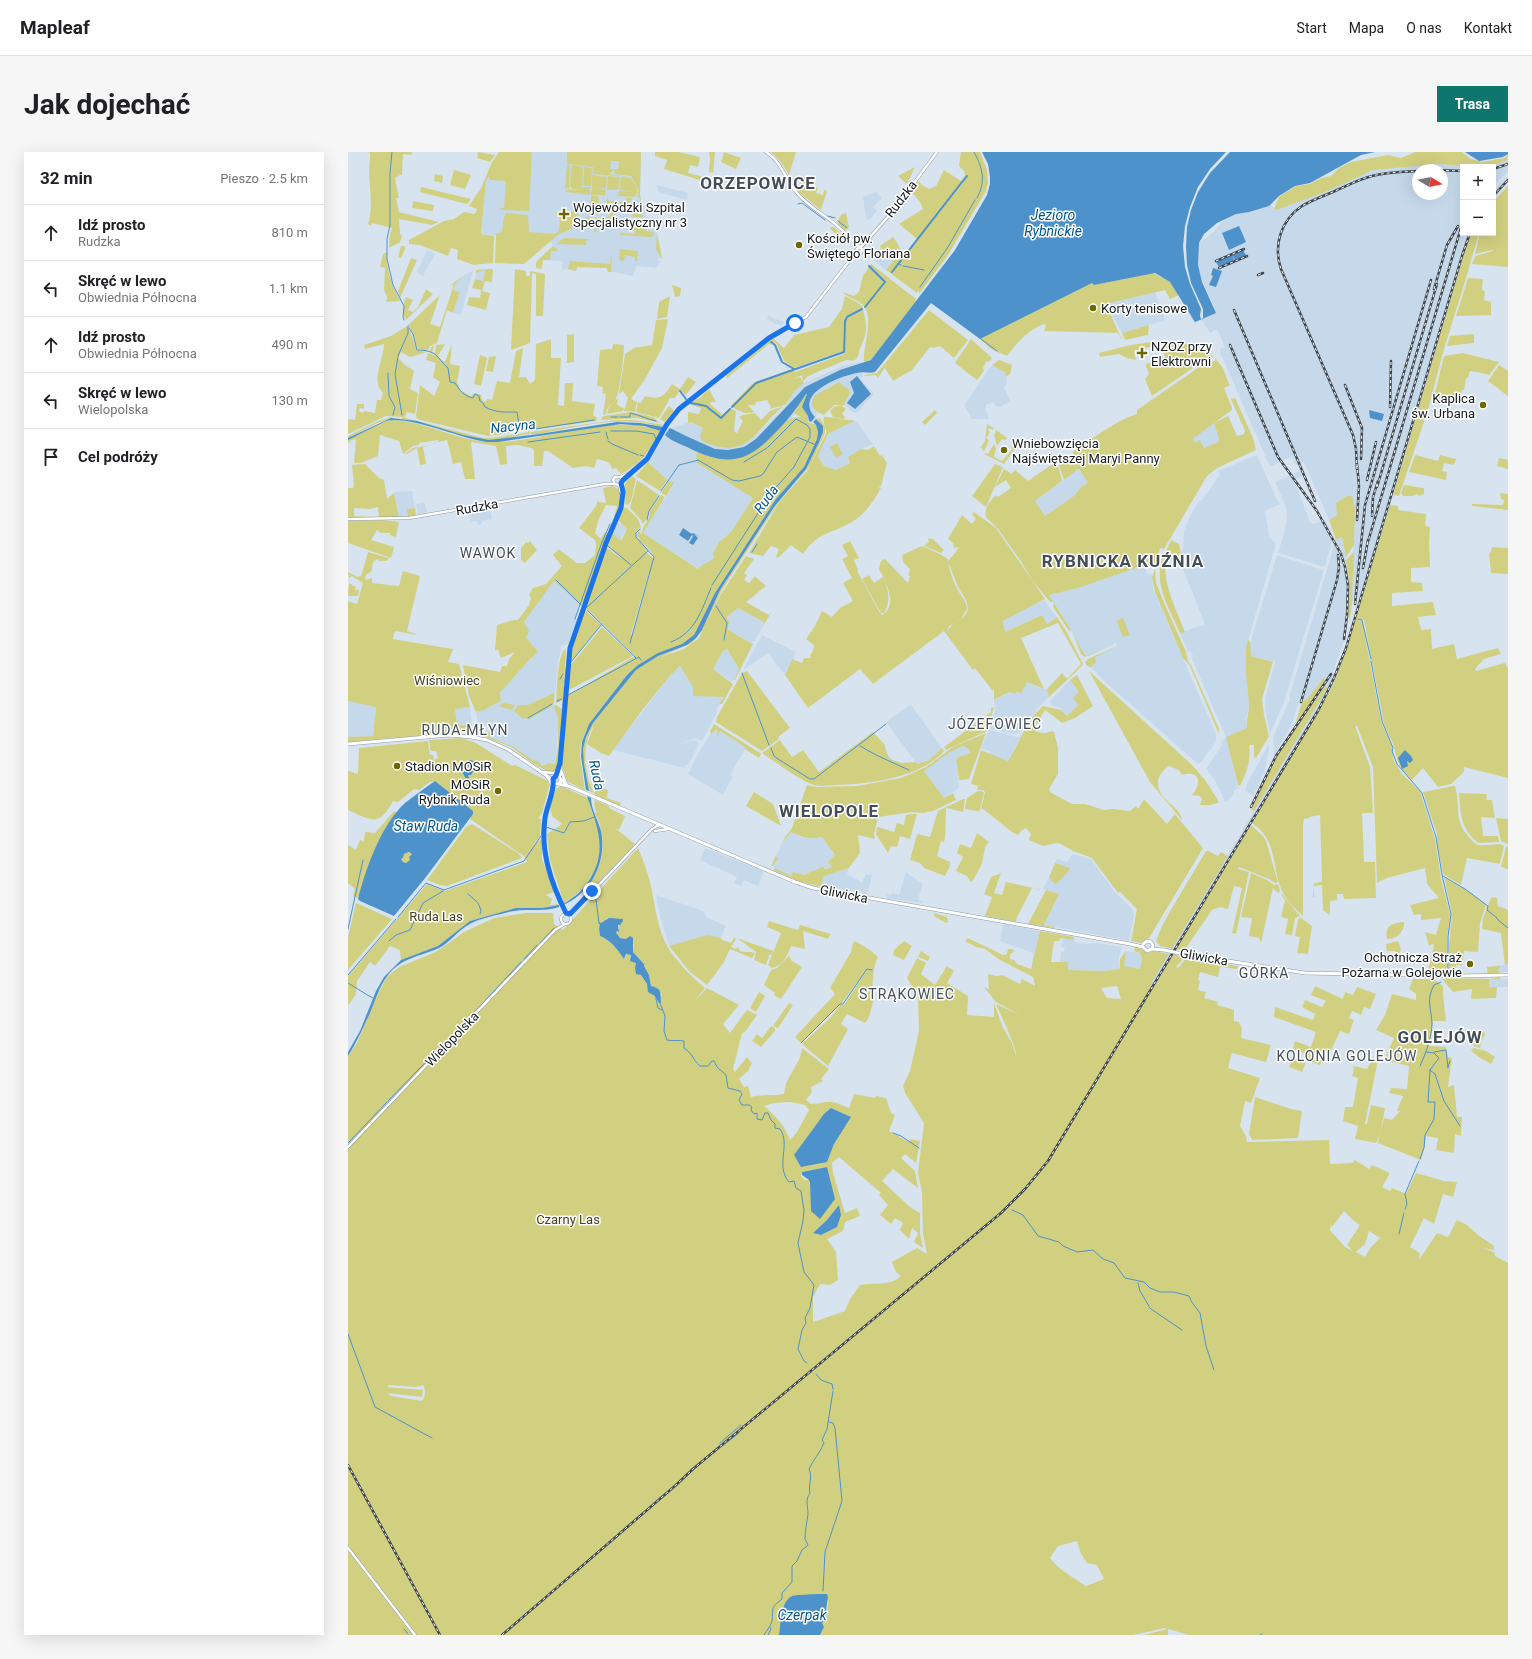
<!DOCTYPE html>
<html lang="pl">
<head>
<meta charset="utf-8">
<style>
	body { margin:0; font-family:Roboto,sans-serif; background:#f6f6f6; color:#202124 }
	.controls { position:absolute; right:12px; top:12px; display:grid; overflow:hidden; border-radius:0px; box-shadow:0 4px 16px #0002 }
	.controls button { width:36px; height:36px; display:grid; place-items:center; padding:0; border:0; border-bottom:1px solid #e0e0e0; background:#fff; color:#202124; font:20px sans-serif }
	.compass { position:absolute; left:1064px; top:12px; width:36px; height:36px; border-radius:50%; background:#fff; box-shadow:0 4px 16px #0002; rotate:100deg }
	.stop { position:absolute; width:12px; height:12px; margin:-9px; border:3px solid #1a73e8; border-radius:50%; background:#fff }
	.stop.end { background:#1a73e8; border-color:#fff; box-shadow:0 1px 4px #0008 }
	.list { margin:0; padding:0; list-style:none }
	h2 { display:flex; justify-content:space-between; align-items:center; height:52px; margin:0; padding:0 16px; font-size:17px }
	h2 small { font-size:13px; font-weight:400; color:#757577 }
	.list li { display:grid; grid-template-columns:26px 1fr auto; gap:12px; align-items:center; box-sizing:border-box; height:56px; padding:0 16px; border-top:1px solid #e0e0e0 }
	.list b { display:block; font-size:15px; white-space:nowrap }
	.list p { margin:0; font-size:13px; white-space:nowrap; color:#757577 }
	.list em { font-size:13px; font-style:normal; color:#757577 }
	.icon { flex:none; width:22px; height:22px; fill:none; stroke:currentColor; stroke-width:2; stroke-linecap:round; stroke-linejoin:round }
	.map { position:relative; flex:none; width:1160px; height:1483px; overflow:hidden; border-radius:0px }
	header { display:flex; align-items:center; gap:24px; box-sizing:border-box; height:56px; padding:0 20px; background:#fff; border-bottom:1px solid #e0e0e0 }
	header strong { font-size:19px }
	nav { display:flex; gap:22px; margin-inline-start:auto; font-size:14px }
	.intro { display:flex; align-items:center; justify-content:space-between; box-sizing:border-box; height:96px; padding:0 24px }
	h1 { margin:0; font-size:28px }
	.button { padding:10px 18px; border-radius:0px; background:#0f766e; color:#fff; font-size:14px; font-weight:700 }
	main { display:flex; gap:24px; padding:0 24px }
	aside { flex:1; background:#fff; border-radius:0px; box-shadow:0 4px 16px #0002 }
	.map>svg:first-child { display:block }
	.built { fill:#c6d9eb; fill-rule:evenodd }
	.green { fill:#d1d081; fill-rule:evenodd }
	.water { fill:#4e92cc; fill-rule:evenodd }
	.pier { fill:#d7e4f0 }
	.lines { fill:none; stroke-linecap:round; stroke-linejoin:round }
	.stream { stroke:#4e92cc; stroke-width:1 }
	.canal { stroke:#4e92cc; stroke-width:2 }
	.secondary-casing { stroke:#8d99a5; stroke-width:3.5 }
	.primary-casing { stroke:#8d99a5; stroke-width:4 }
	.secondary { stroke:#fff; stroke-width:2.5 }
	.primary { stroke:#fff; stroke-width:3 }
	.rail-casing { stroke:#40474d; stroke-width:2.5 }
	.rail { stroke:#fff; stroke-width:1; stroke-dasharray:3; stroke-linecap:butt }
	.primary-bridge-casing { stroke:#8d99a5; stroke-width:4; stroke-linecap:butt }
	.primary-bridge { stroke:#fff; stroke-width:3 }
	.route { stroke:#1a73e8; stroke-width:5 }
	.poi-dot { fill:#6c6903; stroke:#fff; stroke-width:1.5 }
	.labels { text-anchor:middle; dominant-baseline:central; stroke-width:3; stroke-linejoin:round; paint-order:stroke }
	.street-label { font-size:13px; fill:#151a1e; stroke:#fff }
	.poi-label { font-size:13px; fill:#151a1e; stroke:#fff; text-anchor:start }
	.park-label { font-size:13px; fill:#43421c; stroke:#fff }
	.water-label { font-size:14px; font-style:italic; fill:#01568d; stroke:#fff }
	.neighbourhood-label { font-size:14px; letter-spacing:1px; fill:#424d57; stroke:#fff }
	.district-label { font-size:17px; font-weight:bold; letter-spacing:1px; fill:#424d57; stroke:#fff }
</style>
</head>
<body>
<header>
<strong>Mapleaf</strong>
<nav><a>Start</a><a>Mapa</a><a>O nas</a><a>Kontakt</a></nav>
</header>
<div class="intro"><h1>Jak dojechać</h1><a class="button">Trasa</a></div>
<main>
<aside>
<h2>32 min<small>Pieszo · 2.5 km</small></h2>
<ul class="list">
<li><svg class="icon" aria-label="ahead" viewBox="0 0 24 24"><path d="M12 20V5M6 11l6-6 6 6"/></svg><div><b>Idź prosto</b><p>Rudzka</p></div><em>810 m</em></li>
<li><svg class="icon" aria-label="left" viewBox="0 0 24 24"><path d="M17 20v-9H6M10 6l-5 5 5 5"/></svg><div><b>Skręć w lewo</b><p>Obwiednia Północna</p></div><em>1.1 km</em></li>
<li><svg class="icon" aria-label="ahead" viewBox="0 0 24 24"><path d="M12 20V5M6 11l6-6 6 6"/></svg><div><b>Idź prosto</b><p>Obwiednia Północna</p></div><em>490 m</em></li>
<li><svg class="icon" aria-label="left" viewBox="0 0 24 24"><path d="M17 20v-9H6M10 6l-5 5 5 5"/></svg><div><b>Skręć w lewo</b><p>Wielopolska</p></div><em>130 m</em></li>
<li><svg class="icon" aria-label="arrive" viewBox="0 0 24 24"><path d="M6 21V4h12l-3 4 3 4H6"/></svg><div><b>Cel podróży</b></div></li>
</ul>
</aside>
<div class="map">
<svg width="1160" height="1483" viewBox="0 0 1160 1483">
	<rect width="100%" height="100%" fill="#d7e4f0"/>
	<!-- built -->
	<path class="built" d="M184,0h109l-1,42 1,8 4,6 1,9 12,1 -1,18 5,22 -5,1 3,3 -4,6 -20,-2 -3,10 -25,-5 -1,-3 -30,-1 -1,4 -10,-2 -4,2 1,-10 -21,-1v-4l11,-10 -3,-5 -69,-7 5,-54 4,-3 40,3z
		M1160,8v12l-15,13v-18h-30v66h2l-4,18 6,-18h5l-11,30 -99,336 -10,-2 3,-89 -19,-5 2,11 -9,6 -25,-58 -7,4 -2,-1 -2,-9 -22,10 -3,-4 -48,-110v-3l5,-2 -7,-16 -3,-1 -5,3 -7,-11 -3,-2 -5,3 -4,-5v-2l4,5 14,-5 5,-10 -13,-28 -3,-13 1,-22 11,-8 22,-23 37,-9 7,7 97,-40 66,-6 24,2h29zM1070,18h24v24h-24z
		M1160,24v6l-15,16v-6z
		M309,33l31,8 -1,7 -26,-7 -3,-2z
		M528,40l6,6 -9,9 4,4 -7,8 -4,1 -3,-24z
		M533,97l13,10 -8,11 -19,-15 6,-5 2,1z
		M79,98l8,4 -12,22 -6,-4z
		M137,118l-2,11 -8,-2 1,-5 4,-3z
		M125,119l-12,44 -8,-2 7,-21 -7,-2 3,-7 11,-10z
		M807,140l10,28 -43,13 -16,-29z
		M420,163l8,4 9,3 -4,4 -7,-3 -7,-4z
		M511,210l3,1 1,13 -3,2 14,16 -16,18 -4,1 -10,-8 6,-12 -7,-7 -26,26 -1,5 -4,6 -18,-9 -2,3 4,4 -45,42 -54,-1 56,36 -22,34 -12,10 -4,7 -1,9 -5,5 -9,3 -1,3 -56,-36 31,-49 -9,-4 -17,-18 21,-34 3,1 1,-2 18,-5 46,25 19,-11 29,-30 10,-15 9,-8 38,-17z
		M644,213l15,9 -1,2h1v7l-3,4 6,14 -10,6 -4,-1 -2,-4 -7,2 -2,4 4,11h-17l-8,-14z
		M505,269l4,1 16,22 -12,5 -13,8 3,6 -15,7 -12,-4 -6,-10 10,-22z
		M866,271l5,17 -1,2 -14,7 -9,-6 -2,-4z
		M909,303l19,43 2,2 2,4 -15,7 4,25 7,8 -29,100 2,67 -3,7 1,10 -19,14 10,46 -4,3v3l-7,7h-2l-11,-22 -8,-10 16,-24 -1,-3 5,-5 -34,-78 1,-3 -2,-4 -3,-1 -8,-18 25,-9 -27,-67 5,-7 1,-19 5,-13 10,-17 3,-1 18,-26 -2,-3z
		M731,317l9,14 -7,4 -6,8 -30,21 -10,-15z
		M953,318l2,6 -7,3 -1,-3 -2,1 17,45 3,2 12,-4 6,11 1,10 -7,26 -47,-14 6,-19 3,-18 -1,-9 -11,-25z
		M50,339l1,1 13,-1 4,25 -17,2 -5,-25z
		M77,351l2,9 -9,2 -2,-10z
		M142,355l2,12 -10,2v3l-4,1 -1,-4 -6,1 -2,-10 2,-2z
		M270,371l3,1 1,-1 5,6 -7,11 -7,-6z
		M994,385l2,9 5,34v22l-3,33 -14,40 7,-5 -6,15 -179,302 -4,-2 177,-296 -4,-11 -16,22 -9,3 -6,21 -18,32 -1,-18 17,-39 -1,-1 47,-159z
		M929,403l46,15v3l-39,129 -14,32 -5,-24v-11l10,-37 -24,-6 -1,-12z
		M794,414l1,3 3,1 1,4h5l1,15 63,145v8l-14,19 -4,3 -96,-85 -15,-16 2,-4 28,-13 -1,-3 -28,13 -3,-1 -22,-38 -15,-22 30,-7z
		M206,429l26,23 -5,14 3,1 -10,25 -6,1 -4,18 -4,41 6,5 -5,55 -6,-1 -6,3 -3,-1 -2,-4 -5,-1 -21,-14 -24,-10 3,-10 -13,-2 -2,-12 8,-2 17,-9 -1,-8 30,-34 8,-7 -12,-15 -2,-15z
		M696,448l13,17 -11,7 -5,-9 -36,17 -2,-11z
		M390,456l27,14 -10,19h-2l-1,2 -24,-13 1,-9 -2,-4z
		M414,483l34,17 -11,23 -17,-22 -25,17z
		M378,496l13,21 -5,11 -3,1 -18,-12 10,-18z
		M332,514l13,21 31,10 -8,13 2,1 -16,30 -6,-3 -16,6 15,-4 4,4 -11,21 -2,-1 -1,4 -72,-18 56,-73z
		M722,528l9,12v12l-12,12 -5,-5 1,-2 -12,-4 -1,-4z
		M679,530l12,6 8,1 2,8 -11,11 -16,24 -7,2 -26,-5 6,-18 -1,-11 11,-5v-2l4,-1 7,1z
		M0,549l28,6 -3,29 -25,1z
		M563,553l31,43 -13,12 -12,4 -31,-42 22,-16z
		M122,555l2,17h-15l-2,-16z
		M367,577l3,2 -2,5 3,-5 27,16 -16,28 5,4 -3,-1 -9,17 -35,-21 11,-22 10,-16z
		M641,578l28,7 4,-1 -13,25 -18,-7 1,-2 -10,-4z
		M921,592v6l-5,23 -11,23 -8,-6 3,-8z
		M615,594l6,3 1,4 -14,5 3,30 -15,10 -20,-27 26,-19z
		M443,679l10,6 15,1 6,-1 13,19 -3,11 -24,5 -3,3 -12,-3 -2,4 -16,-8 -3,-3 6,-6 -2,-2 5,-12z
		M357,696l59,23 -6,15 -14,-6 -3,6 -7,-3 3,-6 -37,-17z
		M725,702l18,5 24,33 18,18 1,6 -5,25 -85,-16 14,-31 -15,-5 14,-30 10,3z
		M501,716l-2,6 15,8 4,-8 6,1 -5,21 -46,-9 2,-11z
		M558,720l17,12 -5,15 4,2 1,2 -37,-5 1,-4 4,1 1,-2 7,2z
		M308,743l42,14 6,3 2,5 20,9 -5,12 -14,-3 -38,11 -9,-30z
		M655,772l37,7 -7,33h-1l1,-11 -33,-12z
		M715,786l11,2v2l4,1 13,1v-1h6l25,4 -3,10 1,12 -14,2 -38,-1 -8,-8 1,-10h2l2,-4 -4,-1z
		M778,799l14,2 2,6 -2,10 -17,-3z
		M1160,812v8l-21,1v-6z
		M1141,827h19v8h-19z"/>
	<!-- green -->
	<path class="green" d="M20,0h44v3l-9,-1 -1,21 -9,-1 7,1 -5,3 4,20h-3l3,14 40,10 -7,3 -33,-6 1,15 2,2 -2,6 -11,6 1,-14 2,-6 -20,-5 -1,3 -3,-2c5,-17 2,-33 1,-50 0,-8 1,-13 1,-21z
		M130,0l17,3 -5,7 -13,-4z
		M151,0h33l-3,59 -29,-1 1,-2h3l2,-27 -17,-1v-3l-3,3 -5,54 13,2 -1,27 -19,2 -17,-6 1,-9 -7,-2 -3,8 -28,-11 -11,-1v-4l35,-19 10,-2 10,-7 11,2 2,-5 -8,-3 12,-18 11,-26z
		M219,0h74l-1,42 1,8 -3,-6v-7l-7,-13 -15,-2 -2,-2v-3h4l1,-8h-8l-1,8h3v2l-4,3 21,3 -38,-3 1,-7 -26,-3z
		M307,0h24l21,5 -2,10 -8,-2 -2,8 19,5 -1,4 -42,-13 3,-9 -12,-4z
		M361,0h6l-2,21 -4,-1 1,-12z
		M376,0l17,6 -5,11 -15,-7z
		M423,0h25l-7,23 -8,-13z
		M613,0h19l7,18 1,13 -2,8 -38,64 -29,39v-4l-2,3 -31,-23 8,-11 -13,-10 -1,-3 13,-9c5,5 6,13 13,17l11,-15 -18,-15 24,-15 -3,-7 -9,-11 8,-10 3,4 7,4 7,-3 8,-16 17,11 4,-6 -1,-4 -5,-5z
		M1067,0h47l9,7 12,3 21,-4 4,-3v5l-16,6h-29l-24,-2 -66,6 -50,23 -47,17 -2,-1 5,-12 17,-11 14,-2 11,-6 10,-2 8,-8 12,-6 37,-7 13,3z
		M219,13h3l-1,23 -4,1z
		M224,13l11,2 -1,23 -10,-1v-2h-2l1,-20z
		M236,15l8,1 -1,18h-8z
		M567,15l-8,17 -9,-8z
		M106,18l17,5 -6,14 -15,-4z
		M87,22l8,2 -1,7 -8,-2z
		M244,23l15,2 -1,12 -14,-2z
		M260,24l12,1 -2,13h-11z
		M273,25l10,1 6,10v4l-18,-2z
		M454,25l13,2 -2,7 5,2 -2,5 7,2 1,-5 3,1 -6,19 -21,-17 -6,-7 4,3z
		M1160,34v81l-36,-3 3,-8 18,-5 -1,-1 -17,4 5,-21h13v-31z
		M73,35l50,12 -4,5 -47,-12z
		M235,35h7v8l-24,-3 -1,-2h17z
		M244,35l14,3 -1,5h-14z
		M271,39l18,1 -2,5 -17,-1z
		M245,44h4l2,3 -1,15 -1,1h-6l-1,-2 1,-16z
		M259,45l2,4 15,1 3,-4h5v2h-3l1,6 -5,-1v-1l-16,-1 -3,1z
		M65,49l21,4 -1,6 -21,-3z
		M277,54l5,1v1l8,-1 -1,7 6,1v2h-10l-1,-4 -12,-1 1,-2h5z
		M208,59h20l2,2v5h-4l1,7h-3v4l-13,5 -35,30 -29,-1 1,-29 6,-2 2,-16 2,-3 22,2 1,17 26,2 4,-3 1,-15 -4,-1z
		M261,60h6l-2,8 -17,-1v4h3v4h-3v5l-2,1 1,-15 13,-1 2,-1z
		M498,61l3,14 -4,4 -7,-6 8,7c-8,-7 -11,-9 -4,-18z
		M235,65h8l1,6 -4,2 -4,6v-9h3v-3z
		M284,67l20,1v3l-8,-1 -1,6h3v3l8,1v3l-3,2 -31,-2v-2l15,1v-5h-4z
		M483,75h3l12,12 4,6 -20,-16z
		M309,81l5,25h-1l-5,-9z
		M1124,81h7l-15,52 -20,64 -17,64 -28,83 -6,-1 73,-248z
		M216,86l27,1 -5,2v4l-30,-1z
		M53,94h4v3l-4,9 -3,-1z
		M205,94l4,3v2h-6l-1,9h-7l-1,9 -6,-1v-6z
		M272,97l18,2 -1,10h-2v-4l-10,-2 -1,6 -5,-1z
		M39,100c-2,16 6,35 13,49l-14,1 1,-5 -3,-7 1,-22 -5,-1 3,-13z
		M263,103h1l-1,17h-3l-1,-4 -30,-1 -1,4 -8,-2 2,-8 40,3z
		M63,106l6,2 -17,38 -2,-7z
		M523,112l45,35 -1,1 1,2 -44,57 -8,3c-2,-15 11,-44 -1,-57 -6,-6 -16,-8 -21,-13l12,4 5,-4 4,-16z
		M137,117h8l-1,13 -7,-1 -3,10 8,2 -4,17 -19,-5 2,-8 11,1 1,-8 -9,-2 3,-9 8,2 2,-11 -5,1 -4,3v-4z
		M167,117l11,2v5h4v-5l15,3 -2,42h-7v-42l-4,-1 -2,70 -19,7z
		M805,121l17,9 9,13 -9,4 -5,-9 -59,14 15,34v1l-3,-6 -74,-2 2,-5 -1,-2c-16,4 -30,21 -38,32l-16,-7 -11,-10 112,-56 2,2z
		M115,124l-7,7 -3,7 7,2 -7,21 -6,-3 -10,33 -7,3 -3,5 -9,-2 -5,-16 -5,-8 32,-30 -10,29 10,3 14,-43 -6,3z
		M1120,126l15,1 -1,11 3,1 -1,9 7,2v13l-35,1z
		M324,133l9,3 -1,8 -5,1z
		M78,137l7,5 -27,26c-4,-5 -3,-17 0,-23l7,3 -5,10 5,2 5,-5z
		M322,144l-3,21 -10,2 2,-17z
		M497,144l12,6 6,5 -18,10 -1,3 -1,31 -49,17 -10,-7 -8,-18 -5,-1 -1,1 4,2 -5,-1 -42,34 -1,-2 47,-38 11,10 10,-13 35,-8 13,-18z
		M515,157c4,17 5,23 -3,39 -2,4 0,8 -4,11 -3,3 -6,1 -9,1 -4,1 -37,15 -40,17 -1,1 -2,3 -4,4l-1,-4 1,-2 -11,4 8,-2 4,6 -9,8 -10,14 -16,4 2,-2 -4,-7 -11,2 -1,3h-7l6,7c-9,3 -15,-1 -23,-6l22,-23 39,-14 3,3 49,-18 1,-34z
		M581,158l39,30 -14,18 -14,-12 -7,2 -3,-1 -18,23 -19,11 -8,-13 2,-4 -9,14 -2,-3 -11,1 -1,-1 13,-2z
		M320,167l-6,29 -17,31 -14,20 6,3 -2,10 -11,-1 4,-13 -5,-7 -4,3 6,-40 9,-6 18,-3 4,-25z
		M801,173l-1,10 -23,5 -3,-7z
		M59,174c5,7 6,15 10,24l10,2 -17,5 -9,-5 -3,6 7,7 9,6 -4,18 8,4 -3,21 -8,-2 -2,5 -19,-1 -38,18v-15l7,1 2,-16h7v5l-4,-1 -1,3 4,2 1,-2 11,2 2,-13h4l2,-7c-2,-3 -5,-6 -5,-9 -3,-11 6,-28 6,-40l-19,5 -1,-4 27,-9z
		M226,182v28l-9,1 2,-1v-27z
		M1126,182v9l-27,3 3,-10z
		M203,187v19h10l-3,47 6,1 1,-23h8l-1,18 23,3 -2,11 4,3 -1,3 -108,15 -71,-17 -1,-3 4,-31 14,11 6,-14 -7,-5 3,-14 -10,-3 2,-7 10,4 2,5v-1l-4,-6 -7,-3 3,-6h2l-2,6 3,1 1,-8 9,-1 -7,12 4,5h3l7,-17 -2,20 10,2 -3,16 3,8 11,6 4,-3 6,2 1,5 4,2 1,-3 5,1 5,-19 13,2 6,-32 7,-3 -4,29h7l4,7 5,-4 1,-36z
		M623,187l21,19 -2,3 -4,1 -3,6 1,3 -7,9 -22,-17z
		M803,190l-1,5 -16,4 2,9 -9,-2 -8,-4 -19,3 -1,-4 32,-8z
		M814,190c19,0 38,2 52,15l-11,4 -51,35 -7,-17 4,-5 -4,-10 20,-6z
		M265,192l11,1c0,9 -4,47 -8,54 -4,7 -9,5 -10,15l-3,1 3,-21 -4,-1 1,-6 -6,-1 3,-36 12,-1z
		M1115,201l36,9 -10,13 -12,-3 -7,-1 -2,7h-2l-2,12h-2l-2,12 -18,-2 -8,-3 10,-41z
		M132,203l6,2 1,2 -6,27 -7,-2z
		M148,204l-3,16 -7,-1 3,-14z
		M867,206l8,10 6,16 1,1 -6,3 8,20v2l-18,13 14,-7 9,20 7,-2 1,-3 -14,-32 4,-1 18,40 3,12 -39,18 -10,8 -43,73 -4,-1 -3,15 -15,4v-1l-64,22 -29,7 4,7h-3l-18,-22 -12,-20 -22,-31 -12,-12c-2,-9 4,-16 10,-22l2,2 13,-9 -5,-8 -11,7 9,-18 8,5 3,-4 13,11 26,-18 5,5 3,13 -27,20 10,15 30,-21 6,-8 7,-4 -9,-14 -2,1v-2l-1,3 -12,9 -5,-15 14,-10v-3c20,-13 41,-31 64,-38v-4l65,-45 13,-4zM866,271l5,16 -1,3 -14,6 -4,-8 -5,3 -2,-4z
		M651,208l13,5 -2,9 -3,2 -3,-2 2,-1 -14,-8z
		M1151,213l9,6v25l-20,-15z
		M340,225l8,5 -10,13 -6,-5 -5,8h-5l-11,20 -23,-6 2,-10 3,1 4,-7c16,4 18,1 27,-12l8,5z
		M491,230l4,4 6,3 1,4 -6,12h-10l-10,10c-9,-3 -15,-9 -10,-19z
		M361,237l7,13h-5l-1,2 13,11 7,-7 6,3 -2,20 3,2 6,-12 -4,-4 4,-2 12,-2 6,7 9,-9 14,-5c-28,21 -33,54 -78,37 -8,-4 -6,-8 -3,-15l-12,-6 -3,1v-11l11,2 2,-6 -12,-4 12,-7z
		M457,242h2l-5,13 6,9v6l8,3 2,7 -1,7 -13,28 -28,32 -61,94 -21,42 -12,9 -38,17 -17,14 -38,49 -8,19 -1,13 5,35 -18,-10 -5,-15 5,-70 68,-40 -50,-49 21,-60 15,11v-1l-15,-13 11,-22 1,1 -5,11 7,6 2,-1 5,-10 -9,-9 5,-12h4l11,11 3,8 -5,5v5l12,13 -2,2 8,7c0,-10 -15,-15 -17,-25l4,-5 -1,4 1,1 3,-8 5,-8 1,-7 11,-16 4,2 -22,36 55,36c3,-5 11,-6 16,-11l-1,-5 6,-11 12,-10 22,-34 -56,-35 -1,-8 2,-3c36,15 54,4 80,-22 7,-8 11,-13 23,-13l-7,-4zM301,421h1l-18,63 -1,-2z
		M270,246l-1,7 7,3 -1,3 -16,3 2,-7z
		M493,253l5,4 -4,5 4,4 -3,1 -10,-2 -3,-6 4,-4z
		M321,254l5,5 -9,11 -5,-3z
		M587,258l2,3 -12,12 -3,-3z
		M283,260l22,5 7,6 -23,-5 -36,2 2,-4z
		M44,265l1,1 -16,5 -29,15v-2l30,-15z
		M54,265l81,21h9l37,-6 1,2c-13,1 -27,6 -40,6 -30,-2 -59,-16 -88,-21z
		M476,265c8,-1 19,4 29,3l1,1 -26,13 -10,22 6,10 12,4 14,-7 -2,-6 13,-8 7,1 6,-4 6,10 2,-1 5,8 -6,23h-3l3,2c-7,13 -16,26 -29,34 -21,12 -34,10 -49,32l-12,-9 -13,13 -2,-1 3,-8 -8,-3 -8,10 -14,-3 31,-52 28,-31 18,-36c1,-6 -4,-11 -2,-17z
		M472,266l5,9v6l-15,33 -30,34 -58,90 -19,40 -11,13 -34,15 26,-9 15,-11 21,-42 26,-40 8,3 -10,14 3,2 -3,5 5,3 6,-7 11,10 -20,16 23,13 4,-6 -9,16v-3l-26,-14 -11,9 2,4 -1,9 25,14 -18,36h-1l5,-11 -12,-20 -4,2 -10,18 20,15 -11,20h-3l5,-7 -31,-1v-9l-13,-21 -11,11 -26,32 -34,47 -8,-3 -14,-9 7,-19c-11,18 -10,36 -5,56 1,4 4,7 4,12l-4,-2 -5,-27 -1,-15 3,-12 7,-14 43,-53 22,-14 29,-11 9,-8 6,-7 18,-40 54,-83 32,-38 17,-37 -5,-12 -2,-1z
		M45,268c36,2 69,24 106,22 52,-2 111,-30 162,-11 -11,19 -19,32 -40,43l-5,-6 -4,1c-2,-8 -8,-8 -15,-10l-3,9 -8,-2 -13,2 -25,-17h-4l-2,15h-8v-15l-2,-3 -15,-3 -11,1 1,18 -7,1 -4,-19 -25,-4 4,37h-10l-4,-17 -8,2 -6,-24 -9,2v-2l-19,3v2l-6,1 -10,8 -4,-13 -19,-6 -2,21 -17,7h-7l2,-24 -7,2 1,2h-2v-3l38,-19z
		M268,268h18l30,5 -4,2c-36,-13 -85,0 -121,7h-8l-1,-2z
		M639,272l7,4 -1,2 -3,-2 -2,2 2,2 -4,6 3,2 -5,7 5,-6 -5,10 -3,-2 2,-1h-3l5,-7z
		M647,277l12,9 -1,2 -4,-1 -5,7 -3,-11 2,-3z
		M664,289l7,2 -15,21 -20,-10 1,-1 3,1 6,-10 2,4 -2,9 8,4 10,-11z
		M489,291l6,11 -7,4 -6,-11z
		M83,293l-8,2 3,17 -6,1 -3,-17 -10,6h-2l8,-6z
		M1067,303l23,6 2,-6 16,4 -2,6 -10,-2 -2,8 5,1 -1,8 -37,-8z
		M1151,306l9,2v9l-11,-3z
		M300,310l19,18 -7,11 -24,-15z
		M17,312l14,14 5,2 3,19 7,-6 5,25h-20l-1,-11 -8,2 -16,-1v8l22,1 -1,1h-27v-30h5l1,-3 -2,-20z
		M647,312l8,3 -17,40 -14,-11z
		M284,324l4,3 -5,22 -2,3 -2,1 -2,-1c2,-13 -6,-18 7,-28z
		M289,328l22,15 -10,16 -2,7 -4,6 -2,-4 -11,-12z
		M321,329l5,2 -8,13 -5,-3z
		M1056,333l20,3v6l-5,2 -2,-2 -5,2h-9l-2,-3z
		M265,334l7,4c2,11 0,18 -5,28l-1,-1 3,-11 -11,-1 -8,16 -3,12 6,6 4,-7 3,2 -26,72 -28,-25 -30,41 5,9 -3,6 12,15 -8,7 -30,34 1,8 -17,9 -8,2 -7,-16 -6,-31 37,7 2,-6h5l2,-7 6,-7 -14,6 -3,-8h-3l2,-25c8,-2 13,-5 21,-5l11,-15 2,-7 -2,-3 4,-7 13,-4 16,-18 -9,-11 6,-6c3,4 12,8 17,14h9l10,-8 1,-12 -1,-3 -16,-12 17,-22 2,-7v3l8,1 -3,-15z
		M1152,341l8,1v16l-36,-4v-2l31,1 1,-5 -3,-1z
		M999,344h5l3,12 -1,37 -8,12 -4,-20 -6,3 -7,-20 8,-5 -1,-12z
		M1042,353l8,1v4l28,4 -1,12 5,1 -1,16 1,24 -19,1v14l11,1 1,8 -31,2v13l41,-4 3,13 -18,2 3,13 10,-1 1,20 22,-5 3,15 41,-11 3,6 -17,5 -9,10 1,2 29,-8 3,6v109l-44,-11v5l-13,12 -13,3 -15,-19 -11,12 -9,-9 -5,-9 -5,-18 -9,-20 -20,-104 -6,-2 2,3 2,-1 19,101 11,26 1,12 9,15 18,17 15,48 6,40 9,35 -3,25 1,35h-21l7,-29 -1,-1 -4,2 -4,-14 11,3 5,-17 -20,2v-6l-7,1 -4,-10 29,-7 -12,-14 -2,-16 -38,10 -10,5 -4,-116 -16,-41h-2l15,41 3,46h-11l2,49h11l1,36 -32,1 -1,-5h-6v6l-7,1v14l-7,-5 -1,-25 -8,1v11h-1l1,-14 8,-1 -2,-67 -11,2v1l-5,1 -1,7v90c-7,-6 -14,-13 -19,-21 -14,-26 -4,-53 -32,-72l81,-138 13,-34z
		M67,356l1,8 -8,1 -1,-8z
		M626,360l22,16 49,71 -42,22 2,11 37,-17 5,9 10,-7 9,14 17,33 -1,2 -33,31 -2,-8 15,-16 5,6 14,-15 -23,-41 -37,15 23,51 -17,-7 -6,12 -4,-3 -1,3 -7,-2 -15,8v-11l-1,2 -26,-33 8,10 -2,2 -29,-39 -71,53 -13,-15 -52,39 -23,-33 7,-15 2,-2v2l8,3 2,-5h7l-1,-3 3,-4 1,-6 -8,-6 9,-13 7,-15 10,6 8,-9 13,-7 -10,-18 9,-5 -10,-19 6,-3 -6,-11 8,-4 9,17 -5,2 4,10 -1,1 23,42 2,2c17,-9 3,-35 -3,-46l2,-8 4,-2 22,23 2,-1 1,-6 -2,1 2,-7 -7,-7 -1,-7 20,-9 18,8 8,5c0,10 6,24 11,33 4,6 7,9 8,17l-6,10 -12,7 -1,3 1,5c-3,-12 16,-12 19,-25l-2,-9 -8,-13 -10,-25 1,-2 5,-6 5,-7 -5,1 -1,-5 -5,-4 14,-24 10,9 4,-6 -4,-3z
		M36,368l15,2 -3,15 -6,-2v-2h-9l-4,-3 -6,10 23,7 -3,11 -43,-15v-22z
		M580,386l5,1 11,11 -3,3 -17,-7 5,-4z
		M823,388l8,4 2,9 -3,4 -13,4c-1,26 11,48 20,71l-5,1c-9,-21 -25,-46 -19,-70 2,-8 7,-15 10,-23z
		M182,389l7,9 -12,13 -4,-3v-12l5,-6 2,1z
		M1144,395l16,1v26l-17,-1 -2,-20 2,-1z
		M20,400l21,6 -2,3h-8l-1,-2 -4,2 -2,5v5l-5,3 -2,3 1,3 6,-2v5l27,3 4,-15 17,5 -13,55 9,3v1l-20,-4 -2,2 -1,6 60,10 -5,13 11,2 11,43 -15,2 2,14 4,2 11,-1 -1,4 -8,5h-11l-104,9v-5l25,-1 3,-29 -28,-6v-100l9,3 6,-21 -11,-7 -3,2 -1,-6 10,5 3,-1z
		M1006,400l-2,45h1l-3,22 -2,-2 1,-37 -3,-20z
		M807,416l1,14 6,16 24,54 2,10 3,3 28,64v5l-29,-68 -7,-8 -28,-66 -3,-15z
		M521,423l5,8 9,-6c6,12 8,25 1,36h-3l-19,-34z
		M1,431l7,4 -1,3h4l-1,6h-10z
		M706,451l17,27 -2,1 -16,-24z
		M236,457l17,16 -31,38 5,-29z
		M775,466l7,17 -7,2 -6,-15 1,-2z
		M254,475l31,29 -66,35 3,-25z
		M725,482l12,21 3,1 28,-12 -32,13 -3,-3z
		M900,488l2,1 1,15 22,6 -11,37 2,16 5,21 -13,22 -2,-1v-12h-5c2,16 -2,27 -9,41l-2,-1 -12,-48 21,-9c-1,-8 1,-12 2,-19 0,-19 -7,-51 -1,-69z
		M769,494l-22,11 1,5 -5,5 -4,-1 -2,-4 3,-3z
		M217,497l1,5 -3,43 -3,5 -4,1c1,-12 1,-47 9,-54z
		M399,519l43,57 -12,9 1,2 -17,12 -46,-29 1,-5 25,-44z
		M741,519l103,94 13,15 13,20v3l-8,2h-10l2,-6 -2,-3 -8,-1c10,-11 8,-26 -10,-20l-3,-5 -10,-4c-5,3 -10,9 -11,15 -1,20 22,24 24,39l-32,-38z
		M729,523l16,31 -18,12 -13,5 -17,-13 -11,19c4,5 12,5 18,2l2,1 4,16v26l-9,15 1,3 22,12h13l19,6 9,-1 17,2 6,-5 2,3 6,-10 23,25 8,-10 -11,-13 39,47 -54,90 -8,5 -10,-2 6,-32 -17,-17 -2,1 -26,-35 -19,-7 -12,-7 -4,-1 -14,3 -14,-6 2,-6 -5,-6 -4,2 -4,5 -6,-3 -29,-23h-2l4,-17 -2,-2h-6l1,-4 -7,-2 10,-34 27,11c12,-19 18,-41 35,-55l18,4 6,6 11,-11 -5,-7 6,-6 -9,-12z
		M976,525l1,5 -28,40 -1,-1 6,-19 6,-4z
		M978,533l1,4 -73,122 -3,-1 26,-56z
		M206,541v9l-2,4 -23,13 -7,-1 -8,-7 4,-6h10z
		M155,551l12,2 -3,5 -13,-4z
		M208,553l6,4v21l-5,39 -6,4 -17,-9 -23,-17 -36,-14 2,-6 5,7 7,-2 1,5 22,9 21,14 5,1 4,5 7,-3 6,1 3,-19v-28l-4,-9z
		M646,555l-7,24 -41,19 -2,-3 47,-35v-4z
		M366,572l46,29 1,1 -2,4 -14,-9v-2l-25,-16 -4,6 2,-6 -2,-2 -5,5 -1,-3z
		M525,580l11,12 4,12 4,4 10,3 14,-1 1,2 12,-4 13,-12 2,3c-24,27 -74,33 -108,34 -7,0 -15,2 -22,0 -10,-2 -42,-25 -52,-32l18,-13 12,17 11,-7 16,22z
		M638,581l-17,46 -10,1 -3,-22 14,-5 -1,-4 -6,-3 -13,6 -26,19 20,27 9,-5 3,7 -23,11 -10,2 -10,-1 -35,5 -4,17 1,5 -17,-4 2,18 -11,15 -25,8 -3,11 -24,-6 -24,-11 2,-2 16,8 2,-4 12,3c5,-5 12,-3 17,-9l3,3 7,-2 -4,-5 7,-7 -13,-18c-12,3 -20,0 -31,-5l-10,13 -5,11 2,3 -8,9 15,-31 7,-9 15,-43 9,2 41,-1 44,-8 25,-11 27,-20z
		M113,586l15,5 36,23 3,-1 33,16 1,6 -7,26 -4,5 3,1 -1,18 -8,9 10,-7v20l12,33 -8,3 6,4 -2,6 8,-1v1l-16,3h-26l-46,13 -32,25 -37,14 -1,-10 -10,-4 -15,20 -5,-4 -13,19 -1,13 -8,12v-30l79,-92 18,7 82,-29 -3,-6 -5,-3 -49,-34 3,-8 -38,-30 -5,1 -11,8 -5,-1 -16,13 -5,-1c-14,27 -22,19 -45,9v-39l10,3 1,-26 69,-7 2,14h3l1,5 4,-2 -2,-7h-5l-2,-11z
		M243,631l17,7 -1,8 14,5 -1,3 4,2 -29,-13z
		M1105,634h2c6,20 -2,34 14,51 2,2 4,5 7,7 6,3 18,0 25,0l3,2 -4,18 -33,-6 -6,27 -18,-11 -6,-33v-7l-14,-42z
		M211,635h4l25,11c3,11 7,22 10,32 8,31 -9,58 -34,73l-14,-43 -3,-26 15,-10 -10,-8 -2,-9 6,-18z
		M630,639h4l2,2 -5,20 -1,-2 -13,-2v-2l2,-9z
		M406,640l19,12 8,22 -35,-20z
		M1111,641l28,1 -1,6h6l3,18 -14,-1 2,19h15l1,6 -21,1c-18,-16 -17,-28 -19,-50z
		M615,647h2l-2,13 -17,-4 -1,30 -1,4 -3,-1 -4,15 13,6v4l-5,10 -21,-8 -4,-5 -10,-3 7,-26 13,3 8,-26z
		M247,648l14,6v2l16,8 -6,14 -4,-2 20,16 -43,46 -2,-7c3,-5 6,-9 8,-14 7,-16 6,-40 -3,-55l1,-2 -2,-8z
		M46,659l4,2 -20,29 -20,56 -5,-2 2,-7 -7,-6v-38l8,5 4,-10 4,1 1,-9 10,1z
		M564,662h5l-7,25 -10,-3 -3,11 -6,-1 -3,7 -12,-19 1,-7 17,5 3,-9 7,2 2,-10z
		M1148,666l12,1v25l-7,-3z
		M124,672l46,29 4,5 -75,28 -7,-1 -13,-5 39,-53z
		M902,674h2l11,10 3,5 12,41 -3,1 -6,-4 -30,-12 -1,2 11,3 -13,62 -4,-1 10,-45 -8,-2 -6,23 -8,-2 -8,3 -28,41 -8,-2z
		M629,681l12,9 -4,5 -3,17 -10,18 -2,-1 -3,-5 -11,-5 7,-14 -6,-4 3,-9 11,4z
		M1160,694v23l-7,-2 5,-20z
		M290,696c5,11 9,23 12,34 6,25 7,52 23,73 9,12 20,23 32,33l-10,13 12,-13 32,17 -16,19 7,9 17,-23 10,5 -12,17 -3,1 -9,36 2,3 12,-15 5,6 -4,8 -9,8 5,8 4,-1 3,11c11,-3 21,-1 33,-3l2,-11 14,-25 2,-10 27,21 -8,10 2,2 -12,6 1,5 -6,8 5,4 6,-1 -2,2c14,-6 21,-3 34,3l5,-14 21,4 1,-2 10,2 5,15 4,2 -6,16 20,11 1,-3 10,2 -4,22 -11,-9 -4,4 14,13 3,17 -25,-19 -11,12 28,26 10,6v20l3,15 -9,-6 4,-9 -6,-5 -3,11 -9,-9 3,-7 -8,-5 -4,6 -11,-9 8,-10 -9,-10 2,-2 -42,-36 -7,6 1,10 12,40 12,-5 3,8 -15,6 -2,9 -16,8 9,13 2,28 -8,5 -10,-1 -7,13v25l32,-11 5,-12 10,-14c16,-3 28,2 41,-9l-5,-4 -4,-10 25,-14 10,6 -4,-20 -1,-42 -4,-19 6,-50 -19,-30 -2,-7 7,-15 9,-40 -1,-35 -11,-18 10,-20 9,5 -5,11 14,11 12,-19 7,5 -7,12 21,13 -1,19 27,2v-14l9,25 9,15 4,13c2,-5 -16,-43 -20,-52l24,11 -24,-13 -12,-15 5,2 -1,-15 9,2 5,-1 18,9 2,-5 13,7 -2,-9 -33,-17 -15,-11 -9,-2 -11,-6 3,-3 35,17 4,-1 1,-5h5l1,2 -4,4v4l4,1 3,4 14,5 9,-38 34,6v3l-13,-2 -2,3h-5l-3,21h17v8l37,1 15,-2v-10l6,-8 -2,15 16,3 2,-10 -2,-6 -6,-2 1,-4 6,2 5,4 8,-2 15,3 -17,28 2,5 19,-33 12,3 -9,10 2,1 9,-11 51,9 -1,3 -17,-2 -2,10 -18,-5 -2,8 2,1 -2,9 8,2 -2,6 14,4 -1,3 17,5v11l5,1 3,7 -1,9 30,7 -5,17 -34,-9 -4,15 32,10 -9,25 -6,-2 -5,25 6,10 1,6 82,-2 1,24 22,-1 3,-3 14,9 3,-4 18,8 -8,14 8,4 2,-3 14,6 10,-21 28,8 13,1 -4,15 -10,-3 -9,30 -10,-6 -14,29 10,6 -1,7 18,-27 11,4 9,-17 10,5 11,10 16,11v4l-12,-2 12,4 1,4 13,7v372h-319l-21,-6v6h-24l23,-6 -2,-1 -32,7h-313l4,-8 -2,-4 5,-6 1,-17 -8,-6 -30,3 -7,12 -4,26h-431v-579l9,-13 21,-49 9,-17 12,-10 37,-15 28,-20 30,-14 32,-5h27l1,11 9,6zM261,766l11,2 -2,12 -1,-1 -2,2 5,5 6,1 8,5 -1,8 11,12v2l5,9 2,11 3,1 8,7 -3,9 -18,-28 -5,-12 -6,-6 1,-2 -4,-1 -3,5c-7,-10 -13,-19 -24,-23l-1,-8 2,-5zM769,834l4,13 -14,-1 -6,-10zM442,950l15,3 4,5 -12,22 -7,8c-5,-14 -14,-24 -26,-34l10,-3zM483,956l19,9 -16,27 -7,17zM479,1015l-16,27 -2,-14h-5l-3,-4 1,-4zM491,1053l-18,30 -7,-2 12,-12zM996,1059l10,10 6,4 -13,20 6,6 -8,-4 -15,-17 1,-5 1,2zM1021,1079l11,7 -9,9 -6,10 -9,-5 9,-8zM41,1233l27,2 7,-2c3,6 3,10 -1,16l-31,-5 -4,-3 35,4 1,-7 -36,-3zM729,1389l4,13 6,9 10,2 7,14 -18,7c-12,-8 -27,-16 -36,-28l8,-12z
		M858,699h2l10,5 3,-4 7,4 -56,93 -12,-3 -4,-5 6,-15 10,-18z
		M62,700l2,1 -2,7 -4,3 -3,-1 -2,-3 2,-1 1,-4z
		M707,711l15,5c-2,5 -11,14 -15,16l-6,-6z
		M653,721l-7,20 8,2 4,-13 37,8 -11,-2 -15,29 -1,5 -31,-6 7,-19 -8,-3 7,-17z
		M903,721l16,7 7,5 4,-1 2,7 -2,2 -5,-5 -12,55 -2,-5 -10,-2 3,-18 -11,-1z
		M1096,725l25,15 17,13 -6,18 -2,29 -14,-1 -2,14h-6v9h-7v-29l3,-31z
		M698,738l13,4 -15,31 11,2 -1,1 -26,-4z
		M934,742l18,22 -5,2 -3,17 -7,-1 3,-15 -7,-2 4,-17 -4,-5z
		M1145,745l4,1 1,8 10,4v54l-3,1 -4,-32 -19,-4 1,-11 8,-20z
		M8,751l36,16 -44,51v-33z
		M586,761l13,4 1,5 -2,1 -12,-7z
		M953,766l11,8 -4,28 -11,-1 3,-16 -5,-1 3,-17z
		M421,769l29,9 2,-5 31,9 -3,5 -25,-8 2,18 -14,-3c-4,10 -7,19 -19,22l-4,-3 13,-32 -14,-6z
		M1056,770c1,9 -8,18 -17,17 -3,-14 6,-16 17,-17z
		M359,783l14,3 1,2 9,3 3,-6 2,2 -5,8 5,2 2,-2 2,4c5,2 10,0 15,2l-3,5 -22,-9 -6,13 -17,23 -17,-13 -21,-26z
		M389,786l36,13 -1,4 -2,-1 -2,3 2,1 -2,1 -2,6 -12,-5 2,-8z
		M507,789l15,9 8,7c-6,12 -5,26 -6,40l2,2 -5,18 -4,6 -18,-9 -6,10 7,5 -20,37 -26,-22 29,-27 10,-13 3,1 23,-35h5l-5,-1 -25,34 -41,40 -6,-6 40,-43 -5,-6 21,-36 2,-9z
		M556,789l8,5 -8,14 -11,-5 1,-5z
		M1050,789l3,8 -4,12 -3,-1 1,-4v-5h-8l-1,-7z
		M573,799l9,6 -2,4 -10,-4z
		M441,804l3,5 10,6 -21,32 -7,-4 1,-2 -11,-8 7,-15 6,-2z
		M1152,814v2l-2,1v2l3,1 -1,1 -12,1 -1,-7z
		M1151,825l2,2h-12v8h8l-1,11 -25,1 1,-10 -19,3 -11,-13 5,-1 44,1z
		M1065,827h21l9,7v8l3,27h-13l-4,25 17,1 2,10 4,1 -4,29 6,-2 3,32h5l-1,19 -6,-2 -1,19 -18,-3 2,-12 -12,-2 -1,9 -4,15 -43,-17 6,-25 8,2 8,-9 -3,-1 6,-14 -14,-3 2,-5 16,1 2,-23 -25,-6 10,-22 -18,-8 9,-15 7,-21 24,6v-6l-7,-5z
		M967,834l28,13 2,-7 8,3 4,-8 19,7 -6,15 -6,-2 -3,8 -9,-4 -3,7 5,2 -5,14 -9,-3 -10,22 -5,-1 -5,13 -14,-5 1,-6 -14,-5 2,-8 16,6 5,-15 -42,-15 1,-10 38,13 2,-6 -13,-7 3,-7 17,7 4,-6 -15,-6z
		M411,840l6,4 -9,16 -6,-4z
		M441,851l4,2 -15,23 -5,-2z
		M423,874l4,2v3l-14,16 -9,-6 5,-7 5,4z
		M1131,877l5,3 1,3 -4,6 -1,7 -6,-2c-4,-7 1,-11 5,-17z
		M1126,896l12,3 9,6 -4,7c-6,-4 -16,-8 -20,-14z
		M945,905l13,5 -4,10 -13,-5z
		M1024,905l6,3 -13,64h2l4,-19 14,3 -5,27 -4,8 -21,-4 3,-13 -15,-5 2,-14h8l5,-29 -6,-2 2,-7 -1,-3 14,3 5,-9z
		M907,945l36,12 11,2 -4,27 -46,2 -3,-6z"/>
	<!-- water -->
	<path class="water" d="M634,0h393l-14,3 -51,28 -15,3 -16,10 -10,10 -20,6 -13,2 -19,9 -13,11 -5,9 -1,22 4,17 14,31 -21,9 -25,-40 -15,-9 -61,12 -2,-2 -112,56 -49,-36 -56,69c-6,2 -12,-1 -18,1 -17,3 -64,21 -42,44l-4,5 -2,-1 -1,-5 -6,-9 5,-13h-1c-9,14 -18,26 -30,38 -29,31 -49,35 -87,16 -8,-4 -18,-7 -24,-13l5,-7 16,8 -2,5 2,-5 29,13 13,1 16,-3 12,-8 49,-52 35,-17 31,-10 84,-110 32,-55 3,-11v-7l-2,-13z
		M1117,0h43v2l-5,3 -24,4z
		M891,74l7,16 -17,8 -7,-17z
		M895,98l3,5 -11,5 -3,-5z
		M884,103l2,5 -15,7 -3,-5z
		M865,116l9,3 -6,16 -7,-2 4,-9 -2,-1z
		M509,224l14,18 -16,15 -8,-6 7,-10 -4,-11z
		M1021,258l15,4 -2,7 -12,-3z
		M43,266l26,3 46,14 26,5 50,-6 78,-12 23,1 23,4 -2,4 -17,-5 -23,-2 -123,18h-11c-25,-3 -79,-27 -101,-21l-38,19v-2z
		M468,267l7,7v6l-4,10 -13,27 -32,38 -54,83 -18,40 -6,8 -9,7 -29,11 -22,14 -43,53 -7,14 -3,12 1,15 5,27 -3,-1 -5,-34 1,-14 7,-18 38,-49 11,-10 20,-12 24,-9 12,-9 21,-42 61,-94 28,-32 13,-28 1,-7 -2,-7 -3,-3z
		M335,376l9,6 1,-1 10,5 -9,-4 4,4 -5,7 -4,-2 4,-7 -1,-1 -4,6 -9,-6z
		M1057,598l6,6 2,4 -3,3 -3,-2 1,5 -6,3 -4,-11z
		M123,608l4,2 1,5 -5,8h-3l1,3 -3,1 -4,-7 7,-3v-2l-4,-3 3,-3z
		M87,629l38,30v3l-47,63 -32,39 -34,-15 -2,-2c8,-31 23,-74 47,-96 10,-8 20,-15 30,-22zM61,700l3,2 -3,3 1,3 -4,3 -3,-1 -2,-3 2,-1 1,-4z
		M239,644l4,2c0,11 7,22 10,33 6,30 -9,62 -38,74v-1c11,-6 20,-14 27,-25 18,-29 7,-53 -3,-83z
		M211,753v2c-17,6 -36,0 -54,6 -12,3 -29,6 -40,14 -9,6 -16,16 -26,21 -18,8 -38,10 -51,27 -9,12 -12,24 -18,38 -7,15 -13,29 -22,43v-4l12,-21 16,-40 8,-14 17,-17 37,-14 32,-25 46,-13h26z
		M261,766l14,1v2l-3,4h-2l1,7 -2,-1 -1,2 4,5 6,1 4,-3 3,2v14l11,12v2l5,9 2,11c12,3 9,7 10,17h-2l-4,-7 -7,-4 -1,-8 -6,-9 -5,-1 -1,-6 1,-5 -6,-2 1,-6 -5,-1 -2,5c-7,-10 -13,-19 -24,-23l-1,-8 1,-3 -2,-3 3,1z
		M483,956l20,9 -17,27 -7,18 -26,5 -7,-12 30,-41z
		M479,1015l8,32 -15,20 -9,-8 -1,-28 -1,-3 -7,-5v-3z
		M491,1053l2,10 -4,12 -16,8 -8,-2 13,-12z
		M472,1442h7c2,4 0,6 0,10 -2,8 2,12 -5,19l2,4 -4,8h-41c2,-11 1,-33 13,-39 1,-1 24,-2 28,-2z"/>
	<!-- pier -->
	<path class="pier" d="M878,0h4l-20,21 -12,19 -7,18 -4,17 -1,19 1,19 4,18 12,26v9l-2,1 -1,-3 1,-7 -11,-25 -5,-17 -2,-21 2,-20 5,-19 8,-20 12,-18z"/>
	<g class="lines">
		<!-- stream -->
		<path class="stream" d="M626,0c9,16 12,30 3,46
			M42,21l2,-21
			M42,22v51l-3,14v20l6,26 11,21 -1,11 1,3
			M450,52l4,-1 23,17
			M480,64l7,2
			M490,69l9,7
			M550,112l3,1
			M555,114l21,4
			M572,135l28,-40 27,-47
			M61,176l4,6 4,16c7,0 15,1 20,6 4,4 6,8 11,12l2,14 5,1c5,7 8,13 18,15l2,-4 4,2 1,5 3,2 2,4c12,6 19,5 32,5l2,12 9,7
			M633,187l16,12
			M50,204l10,-23v-7
			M50,205l-3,17 7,41
			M40,221l1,23 6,11 -2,8
			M263,265h7
			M272,265h10v-4c10,2 16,6 26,8
			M187,277l59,-9
			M263,279h25l18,3 2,5
			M258,280l2,7
			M260,289l4,3 26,11
			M180,290l72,-10
			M292,303l4,1
			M313,339l18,-26 16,-4 3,-1 34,20 7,1 21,-5 3,-2 14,-22 20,-15 19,8
			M299,368l2,-9 10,-15
			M255,390l28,23
			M404,400l5,-8
			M208,428l25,25
			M364,433l59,-92 23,-26 16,-30v-8l-3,-4 -11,-6 -29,29 -23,14
			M368,454l11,17 -3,17
			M237,457l63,-58
			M239,458l49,48
			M227,467l27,-77 8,-18
			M1010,467l4,1 9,39
			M323,490c25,-10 30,-31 40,-54
			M282,491l24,-86 -18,-20v-4l4,-4
			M1023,509l11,60 11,27 -1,3 5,13 25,29 14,44 6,38 9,39 -3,23v36
			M223,510l31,-38
			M394,521l27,72
			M212,527l3,-5
			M220,543l71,-38 2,3
			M209,549l5,-2
			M180,566l24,-14
			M512,594l16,9 33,15
			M423,596l3,8 4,3 32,20h4l72,-55
			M198,675l18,6 6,-11 14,-1 10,-4
			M1095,724l22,13 23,17 -1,4 10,8
			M242,730l2,7
			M247,740l4,31
			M120,742l9,8
			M130,751l3,7 -1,4
			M50,765l28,-34 18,7 80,-29 17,-25
			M1149,767l11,9
			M0,777l15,-69
			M41,789l7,-6 14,-5 13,-27 20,-12
			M192,791l14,-15
			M176,807l13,-14
			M0,823l48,-56
			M0,831l21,13 4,2
			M307,842l3,14 4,2
			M312,851l5,13 -1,15 3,9c3,1 11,0 17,1v7c10,7 8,11 16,18h8l4,-5h2l3,6 9,8 2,13 12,3 2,3 -3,6 3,5h7l3,2 -1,3 3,4 3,-1v6l5,1 3,-7h3l3,7 4,4v4l5,1c11,15 -5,37 9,53l5,-1 2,7 5,3 3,19 -1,11 -5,22 6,29 10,13 -4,23 -5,10 1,5 -4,7 -4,19 6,12 3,2
			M120,867l53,-57
			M453,891l39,-39h3l24,-35 5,1
			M1078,900l8,1 5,5 -9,12 5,4 9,27 16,25
			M1086,900l12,-2 2,18
			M1072,914c6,-13 12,-29 12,-43 -1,-16 -6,-23 2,-38l7,-3
			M1100,915l2,-6
			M40,949l63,-65
			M545,981l8,3 18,12
			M0,991l39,-41
			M1072,1007l4,-11 1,-13 9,-16 1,-17h-7l2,-32
			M1057,1057l2,-5 -2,-10 14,-33
			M664,1058l11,5 15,21 21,6 4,4 14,6 16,-2 10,9 11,4 11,15 19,4 6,6 10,4h14l15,4 2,4
			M1051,1082l5,-21
			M790,1131l2,8 9,15
			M843,1149l9,12 6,33 8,24
			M801,1155l2,2 31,21
			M0,1182l27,73 57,31
			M468,1222l5,6 11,4 1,5
			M372,1291l21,-18
			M374,1294l17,-13
			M475,1439l2,-39 17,-51 -7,-73 -2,-5 -4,-1
			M56,1477l4,5
			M416,1483c3,-5 7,-9 8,-14 2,-13 -3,-12 10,-22v-6l10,-11v-16l5,-5 5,-11 6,-5 -3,-6c0,-9 2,-17 3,-25 0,-7 -3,-15 2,-21 -2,-8 3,-16 -1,-24 4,-9 11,-16 15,-26l-2,-3 5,-11 6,-38
			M420,1483l3,-6 -1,-2
			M912,1483l2,-1"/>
		<!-- canal -->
		<path class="canal" d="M615,29l4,-5
			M544,120l70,-90
			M517,155l20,-25 -16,-16
			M423,190l4,3 7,17 12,7
			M332,239l6,8
			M343,251l15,3 15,12 9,-9
			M384,255l24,-24 88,-31 1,-31 2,-4 15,-8"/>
		<!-- secondary casing -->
		<g class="secondary-casing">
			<path id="secondary" d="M418,0c16,10 19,27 31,41 11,13 26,21 38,31 10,8 18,18 27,25
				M505,104l8,-3 1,-4
				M273,325l9,-4
				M275,328l24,-21 20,-36 12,-14 94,-74 33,-18 47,-61 4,-7 6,-4 31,-35 43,-58
				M271,333l3,11
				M0,367l61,-1 196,-34h10l4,1 3,-3 -1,-5h-6l-2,3 2,4
				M213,618l5,14
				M195,620l10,1 4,-2 2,-6
				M212,624l5,-85 5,-43 36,-107 15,-33 2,-16 -2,-9
				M199,625l3,4 2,6
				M206,630l-9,35 -1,29 7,31 9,25 7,12 9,-5 76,-80 7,-4
				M307,679l14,-2
				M213 767a5 5 0 1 1 10 0a5 5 0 1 1-10 0Z
				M0,995l207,-217 10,-6
				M0,1396l67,87"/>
		</g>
		<!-- primary casing -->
		<g class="primary-casing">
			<path id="primary" d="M0,592l101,-9 22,2 16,3 22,10 44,30
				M213,628l-1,3 -3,1 -3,-1 -1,-3 2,-4h3l9,9
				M211,632l12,3 224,95 18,6 317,56 13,3 4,4 5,-2 12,1
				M795,792l4,-3 4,1 2,3 -1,4
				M835,802l122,19 155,3 48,-1"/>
		</g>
		<!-- secondary -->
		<use href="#secondary" class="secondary"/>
		<!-- primary -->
		<use href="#primary" class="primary"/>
		<!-- rail casing -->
		<g class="rail-casing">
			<path id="rail" d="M1145,17l15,-5
				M1086,18l29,1
				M1145,44l15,-16
				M868,109l28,-12
				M871,116l28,-12
				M910,123l5,-2
				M1086,137l13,-44 11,-19
				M886,158l81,191
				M882,193l48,112 39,54 24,43 4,13 3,18 -1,30 -3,24
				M997,233l17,43 -1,31
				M1042,255l1,-46
				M1009,312l2,22 -2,34
				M1009,317l-1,-20 -3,-14 -72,-166c-8,-24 0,-49 21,-63 10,-6 22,-10 33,-15 12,-5 24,-12 37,-15 15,-4 31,-4 46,-5
				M1019,328l9,-38
				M1029,335l60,-203
				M1024,364l1,-19 5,-16
				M1019,393l96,-324
				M1015,416l5,-28
				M1007,452l10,-99 66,-225
				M953,550l36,-122 2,-13 -1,-12
				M903,655l25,-51 55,-82
				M0,1313l92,170
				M154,1483l174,-150 17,-16 308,-256 24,-24 23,-28 271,-452 15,-31 12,-30 116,-392 8,-23"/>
		</g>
		<!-- rail -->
		<use href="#rail" class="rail"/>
		<!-- primary-bridge casing -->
		<g class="primary-bridge-casing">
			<path id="primary-bridge" d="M816,798l19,4"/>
		</g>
		<!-- primary-bridge -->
		<use href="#primary-bridge" class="primary-bridge"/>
	</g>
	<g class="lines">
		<!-- route -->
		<path class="route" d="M244,739l-22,23 -4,-1c-15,-30 -26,-62 -21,-95 2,-13 10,-27 8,-39l3,-3 4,-13 10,-115 36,-105 15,-35 2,-16 -2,-9 2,-3 24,-21 20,-35 12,-15 90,-71 26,-15"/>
	</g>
	<!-- markers -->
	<g class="poi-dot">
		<path d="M214 56h4v4h4v4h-4v4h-4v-4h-4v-4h4z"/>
		<circle cx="451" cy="93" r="4"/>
		<circle cx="745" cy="156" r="4"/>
		<path d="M792 195h4v4h4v4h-4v4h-4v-4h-4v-4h4z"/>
		<circle cx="1135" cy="253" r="4"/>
		<circle cx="656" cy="298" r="4"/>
		<circle cx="49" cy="614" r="4"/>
		<circle cx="150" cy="639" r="4"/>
		<circle cx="1122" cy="812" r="4"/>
	</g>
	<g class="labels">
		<!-- street labels -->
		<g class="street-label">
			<text transform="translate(553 47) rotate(-52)">Rudzka</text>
			<text transform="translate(129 355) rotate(-10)">Rudzka</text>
			<text transform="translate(496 742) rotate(11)">Gliwicka</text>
			<text transform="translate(856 805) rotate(10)">Gliwicka</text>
			<text transform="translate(104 887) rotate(-46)">Wielopolska</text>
		</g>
		<!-- poi labels -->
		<g class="poi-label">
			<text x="225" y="55">Wojewódzki Szpital<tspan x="225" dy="15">Specjalistyczny nr 3</tspan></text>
			<text x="459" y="86">Kościół pw.<tspan x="459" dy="15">Świętego Floriana</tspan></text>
			<text x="753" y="156">Korty tenisowe</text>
			<text x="803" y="194">NZOZ przy<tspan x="803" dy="15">Elektrowni</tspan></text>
			<text x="1127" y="246" text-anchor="end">Kaplica<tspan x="1127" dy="15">św. Urbana</tspan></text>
			<text x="664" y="291">Wniebowzięcia<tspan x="664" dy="15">Najświętszej Maryi Panny</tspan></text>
			<text x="57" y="614">Stadion MOSiR</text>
			<text x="142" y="632" text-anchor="end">MOSiR<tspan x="142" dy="15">Rybnik Ruda</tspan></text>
			<text x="1114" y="805" text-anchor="end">Ochotnicza Straż<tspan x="1114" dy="15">Pożarna w Golejowie</tspan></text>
		</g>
		<!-- park labels -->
		<g class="park-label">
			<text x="99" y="528">Wiśniowiec</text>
			<text x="88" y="764">Ruda Las</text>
			<text x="220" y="1067">Czarny Las</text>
		</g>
		<!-- water labels -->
		<g class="water-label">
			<text x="705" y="63">Jezioro<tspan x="705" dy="16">Rybnickie</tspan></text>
			<text transform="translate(165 274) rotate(-6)">Nacyna</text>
			<text transform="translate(418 347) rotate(-54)">Ruda</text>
			<text transform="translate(249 623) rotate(78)">Ruda</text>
			<text x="78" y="674">Staw Ruda</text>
			<text x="454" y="1463">Czerpak</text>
		</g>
		<!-- neighbourhood labels -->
		<g class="neighbourhood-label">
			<text x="140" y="401">WAWOK</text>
			<text x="647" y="572">JÓZEFOWIEC</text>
			<text x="117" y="578">RUDA-MŁYN</text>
			<text x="916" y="821">GÓRKA</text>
			<text x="559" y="842">STRĄKOWIEC</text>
			<text x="999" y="904">KOLONIA GOLEJÓW</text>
		</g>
		<!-- district labels -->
		<g class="district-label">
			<text x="410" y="31">ORZEPOWICE</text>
			<text x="775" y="409">RYBNICKA KUŹNIA</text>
			<text x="481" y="659">WIELOPOLE</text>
			<text x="1092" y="885">GOLEJÓW</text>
		</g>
	</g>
</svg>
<div class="controls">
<button>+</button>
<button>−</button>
</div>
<svg class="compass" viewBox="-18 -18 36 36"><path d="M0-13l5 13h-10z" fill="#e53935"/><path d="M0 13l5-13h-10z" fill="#757577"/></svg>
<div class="stop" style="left:447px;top:171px"></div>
<div class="stop end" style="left:244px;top:739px"></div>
</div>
</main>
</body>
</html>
